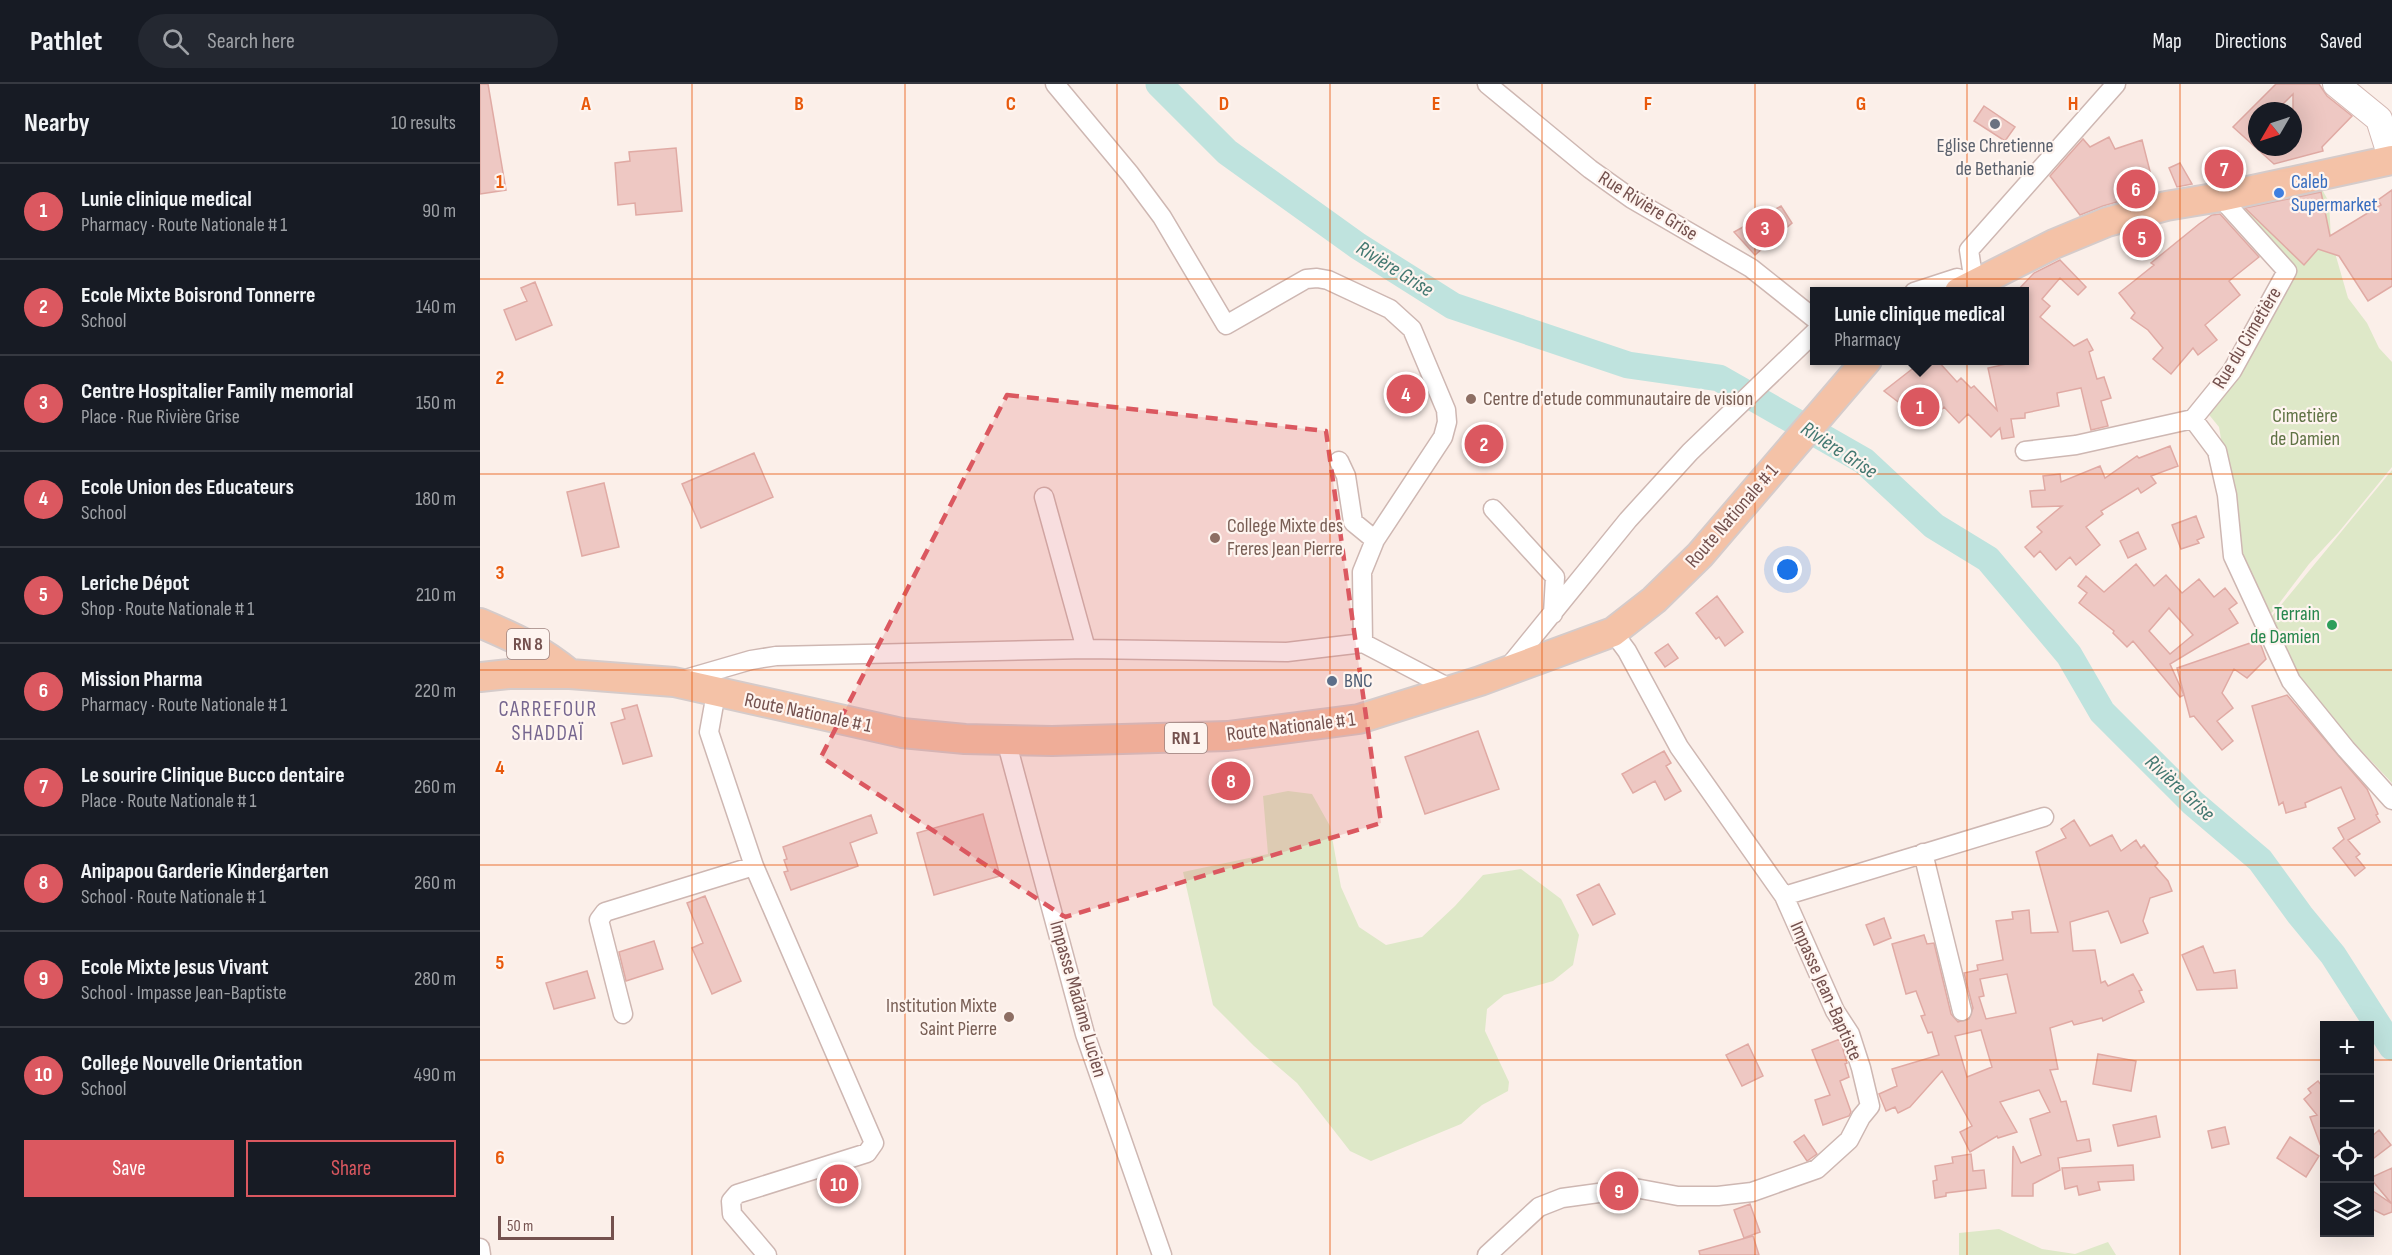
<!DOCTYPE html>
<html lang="en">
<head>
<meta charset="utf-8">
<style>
	body { margin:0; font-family:"Sofia Sans Condensed",sans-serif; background:#242831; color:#f1f3f6 }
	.controls { position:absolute; right:18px; bottom:18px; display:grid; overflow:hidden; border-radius:0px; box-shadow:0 6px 24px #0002 }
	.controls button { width:54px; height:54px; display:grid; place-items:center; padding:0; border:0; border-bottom:2px solid #363941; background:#171b24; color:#f1f3f6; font:30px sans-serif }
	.compass { position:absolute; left:1768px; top:18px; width:54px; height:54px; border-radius:50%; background:#171b24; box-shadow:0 6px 24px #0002; rotate:231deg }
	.scale { position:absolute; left:18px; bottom:15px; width:116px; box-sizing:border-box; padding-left:6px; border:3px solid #74514e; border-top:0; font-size:16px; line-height:21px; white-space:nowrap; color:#74514e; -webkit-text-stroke:4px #fef4ef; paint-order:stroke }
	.you { position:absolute; left:1308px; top:486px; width:21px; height:21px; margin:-15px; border:4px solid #fff; border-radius:50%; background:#1a73e8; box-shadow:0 0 0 9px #1a73e833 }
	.badge { display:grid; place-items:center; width:39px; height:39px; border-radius:50%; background:#db5860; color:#fff; font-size:20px; font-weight:700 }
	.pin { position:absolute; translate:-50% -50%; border:3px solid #fff; box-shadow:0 2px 6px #0006 }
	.popup { position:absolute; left:1330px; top:203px; width:219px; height:78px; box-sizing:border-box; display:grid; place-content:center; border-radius:0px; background:#171b24; filter:drop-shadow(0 2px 4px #0005); font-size:20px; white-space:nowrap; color:#9ea1a6 }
	.popup b { font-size:22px; color:#f1f3f6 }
	.popup::after { content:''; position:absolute; left:50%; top:100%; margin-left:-12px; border:12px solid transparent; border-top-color:#171b24 }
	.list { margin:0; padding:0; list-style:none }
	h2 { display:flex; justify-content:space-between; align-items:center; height:78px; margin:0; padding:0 24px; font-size:26px }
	h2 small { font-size:20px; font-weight:400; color:#9ea1a6 }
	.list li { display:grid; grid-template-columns:39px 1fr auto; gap:18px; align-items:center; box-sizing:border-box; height:96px; padding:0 24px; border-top:2px solid #363941 }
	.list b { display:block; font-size:22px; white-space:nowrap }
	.list p { margin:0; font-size:20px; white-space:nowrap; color:#9ea1a6 }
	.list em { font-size:20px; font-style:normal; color:#9ea1a6 }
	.actions { display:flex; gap:12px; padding:18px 24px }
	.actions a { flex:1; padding:14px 0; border:2px solid #db5860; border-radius:0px; text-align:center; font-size:21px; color:#db5860 }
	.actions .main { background:#db5860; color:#fff }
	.icon { flex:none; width:33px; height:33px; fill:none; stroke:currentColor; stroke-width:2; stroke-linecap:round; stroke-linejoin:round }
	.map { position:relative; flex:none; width:1912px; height:1171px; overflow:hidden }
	header { display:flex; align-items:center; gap:36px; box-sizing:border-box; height:84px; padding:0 30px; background:#171b24; border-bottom:2px solid #363941 }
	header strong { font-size:28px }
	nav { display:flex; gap:33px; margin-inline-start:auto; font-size:21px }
	.search { width:420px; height:54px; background:#242831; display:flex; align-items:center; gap:15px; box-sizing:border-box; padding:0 21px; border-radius:33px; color:#9ea1a6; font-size:22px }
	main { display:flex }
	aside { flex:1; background:#171b24 }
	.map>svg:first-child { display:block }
	.green { fill:#dee8c8 }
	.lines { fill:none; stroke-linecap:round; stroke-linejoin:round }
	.river { stroke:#bfe3de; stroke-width:27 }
	.building { fill:#eec8c3; stroke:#e0aaa4; stroke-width:1.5; fill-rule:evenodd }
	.street-casing { stroke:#ceb7b2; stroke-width:21 }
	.secondary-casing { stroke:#d4b7b2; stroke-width:28 }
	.primary-casing { stroke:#d5cbca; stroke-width:32 }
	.street { stroke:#fff; stroke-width:18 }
	.secondary { stroke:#fff; stroke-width:26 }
	.primary { stroke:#f4c2a7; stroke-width:28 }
	.marked { fill:#db5860; fill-opacity:0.2; stroke:#db5860; stroke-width:4.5; stroke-dasharray:12 8; stroke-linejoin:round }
	.grid { fill:none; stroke:#e8590c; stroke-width:1.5; stroke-opacity:0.55 }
	.worship-dot { fill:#6b7280; stroke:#fef4ef; stroke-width:2 }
	.shop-dot { fill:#3f7fe0; stroke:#fef4ef; stroke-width:2 }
	.education-dot { fill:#8d6e63; stroke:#fef4ef; stroke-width:2 }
	.leisure-dot { fill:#2e9e5b; stroke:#fef4ef; stroke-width:2 }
	.service-dot { fill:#5c6f8a; stroke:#fef4ef; stroke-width:2 }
	.labels { text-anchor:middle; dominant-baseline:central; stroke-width:4.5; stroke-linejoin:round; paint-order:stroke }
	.shield { fill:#fef4ef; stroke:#9d827e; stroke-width:1.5 }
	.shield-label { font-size:18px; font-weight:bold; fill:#74514e }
	.worship-label { font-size:20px; fill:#5b616d; stroke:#fef4ef }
	.shop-label { font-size:20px; fill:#366cbe; stroke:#fef4ef; text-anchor:start }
	.street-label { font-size:20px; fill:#74514e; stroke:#fef4ef }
	.education-label { font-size:20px; fill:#785e54; stroke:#fef4ef; text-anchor:start }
	.park-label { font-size:20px; fill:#5f7344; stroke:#fef4ef }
	.leisure-label { font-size:20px; fill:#27864d; stroke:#fef4ef; text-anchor:end }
	.service-label { font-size:20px; fill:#4e5e75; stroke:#fef4ef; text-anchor:start }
	.water-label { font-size:21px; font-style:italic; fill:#437871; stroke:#fef4ef }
	.neighbourhood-label { font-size:21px; letter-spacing:1.5px; fill:#76668f; stroke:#fef4ef }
	.grid-label { font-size:20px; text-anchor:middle; font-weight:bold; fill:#e8590c; stroke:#fef4ef; stroke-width:4.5; stroke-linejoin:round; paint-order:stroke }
</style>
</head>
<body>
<header>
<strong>Pathlet</strong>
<div class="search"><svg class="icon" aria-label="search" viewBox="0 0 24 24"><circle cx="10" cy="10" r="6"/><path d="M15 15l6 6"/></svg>Search here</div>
<nav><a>Map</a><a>Directions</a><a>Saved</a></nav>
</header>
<main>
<aside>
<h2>Nearby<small>10 results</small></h2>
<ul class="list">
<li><span class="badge">1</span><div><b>Lunie clinique medical</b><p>Pharmacy · Route Nationale # 1</p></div><em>90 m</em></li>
<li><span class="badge">2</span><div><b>Ecole Mixte Boisrond Tonnerre</b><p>School</p></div><em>140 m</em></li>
<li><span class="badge">3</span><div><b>Centre Hospitalier Family memorial</b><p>Place · Rue Rivière Grise</p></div><em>150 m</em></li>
<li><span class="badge">4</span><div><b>Ecole Union des Educateurs</b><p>School</p></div><em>180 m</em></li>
<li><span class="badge">5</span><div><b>Leriche Dépot</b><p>Shop · Route Nationale # 1</p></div><em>210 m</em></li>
<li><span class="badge">6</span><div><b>Mission Pharma</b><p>Pharmacy · Route Nationale # 1</p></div><em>220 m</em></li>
<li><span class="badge">7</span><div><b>Le sourire Clinique Bucco dentaire</b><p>Place · Route Nationale # 1</p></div><em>260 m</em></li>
<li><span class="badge">8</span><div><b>Anipapou Garderie Kindergarten</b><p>School · Route Nationale # 1</p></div><em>260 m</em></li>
<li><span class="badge">9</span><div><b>Ecole Mixte Jesus Vivant</b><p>School · Impasse Jean-Baptiste</p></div><em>280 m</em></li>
<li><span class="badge">10</span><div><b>College Nouvelle Orientation</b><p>School</p></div><em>490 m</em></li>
</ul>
<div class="actions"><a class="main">Save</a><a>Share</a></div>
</aside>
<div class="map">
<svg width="1912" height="1171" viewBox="0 0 1912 1171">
	<rect width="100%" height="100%" fill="#fbefe9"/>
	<!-- green -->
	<path class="green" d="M1839,100l10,18 2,37 17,59 19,25 12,25 13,14v105l-54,66 -29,31 -38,50 -4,11 -21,-57 -9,-35 -18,-106 -13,-16c39,-41 60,-83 86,-133l-61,-72z
		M1912,386v313l-96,-102 -25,-60 1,-5z
		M808,707l24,3 18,32 11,61 18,40 27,18 36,-8 33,-31 28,-31 38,-6 40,30 18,36 -6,30 -20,16 -49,14 -17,14 -2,22 24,51 -1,9 -26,14 -21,19 -90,37 -21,-10 -53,-68 -43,-37 -41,-41 -30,-133 85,-18 -5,-58z
		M1519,1145l43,20 33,5 33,-12 8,13h-157v-22z"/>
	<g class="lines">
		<!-- river -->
		<path class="river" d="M679,0l68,68 131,94 95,60 175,59 91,13 145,83 70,65 54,33 81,96 33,57 91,91 67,57 40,55 33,40 59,92"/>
	</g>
	<!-- building -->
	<path class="building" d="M0,0h8l18,106 -26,4z
		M1796,0h43l8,12 25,20 -30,31 1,4 -49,13 -41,-37zM1813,10v53h-36v-36h19z
		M1504,22l31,21 -10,14 -31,-20z
		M1629,53l6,12 27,-9 13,51 -52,15 -23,9 -30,-39 33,-37 7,8z
		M196,64l6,63 -46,4 -1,-12 -17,2 -3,-42 15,-2 -1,-9z
		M1749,69l11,12 -9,9 -20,7 -4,-9z
		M1700,79l12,21 -15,3 -8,-19z
		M1912,106v96l-24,15 -29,-45 -21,-7 -14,16 -59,-57 76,-16 9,44 51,-31 -3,-5z
		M1301,122l11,17 -37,32 -21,-23z
		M1740,130l39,43 -30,24 11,14 -35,30 12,15 -19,15 -5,-7 -22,26 -18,-15 10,-11 -15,-18 -17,-12 4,-5 -16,-20 35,-28 -3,-2 48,-39 13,-9z
		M1580,176l26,27 -8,8 -18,-17 -18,21 8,7 -10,11 34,29 13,-7 6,11 -4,2 8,27 7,-2 7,21 -10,3 7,25 -17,4 -10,-42 -24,5 2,13 -34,7v5l-14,1 3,18 -12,2 -2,-11 -9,9 -23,-23 -9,9 -15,-16 -3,3 -18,-16 -13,17 -26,-20 32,-25 -5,-6h26l20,22 4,-4 10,10 3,-2 23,24 -9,-42 37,-8v-69h-8l17,-18z
		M55,198l17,43 -36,15 -12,-30 23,-9 -6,-13z
		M1690,362l8,20 -27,10 5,7 -15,10 -3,-5 -37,23 2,3 -17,13 14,18 -24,20 -6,-8 -14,13 -16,-19 -6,6 -9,-10 17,-15 -5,-5 25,-21 -30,1 -2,-16 15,-1 -2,-14 17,-2 1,8 39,-16 5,12 32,-22 2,2z
		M274,369l19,44 -72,31 -19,-44z
		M124,399l15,64 -37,9 -15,-64z
		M1716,432l8,21 -7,3 2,3 -18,6 -9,-24z
		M1658,448l8,17 -18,9 -8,-17z
		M1656,480l18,22 12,-11 16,18 17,-14 15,18 11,-9 12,15 -8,6 9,14 -68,41 14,31 -4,2 -47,-56 -6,6 -14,-14 1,-2 -35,-28 8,-10 -9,-7 8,-10 18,16zM1689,524l24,27 -23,19 -21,-23z
		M1237,512l26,36 -18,14 -6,-9 -3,2 -20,-26z
		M1779,556l7,19 -19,19 -13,-9 -12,24 11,15 -16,13 16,20 -11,9 -28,-34 -4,1 -13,-49z
		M1188,560l10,14 -13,9 -10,-14z
		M1807,611l80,94 11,25 -2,1 4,7 -32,18 12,14 -4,3 9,11 -10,8 -22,-28 11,-9 -6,-11 17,-9 -14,-32 -36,16 1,4 -20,6 -3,-11 -4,3 -27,-99z
		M157,621l15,51 -29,8 -12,-41 14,-4 -3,-10z
		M998,647l21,58 -74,25 -20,-57z
		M1184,667l7,12 -5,3 15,25 -16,9 -10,-19 -22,12 -11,-19z
		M503,730l17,62 -66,19 -17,-62z
		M391,731l6,18 -27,10 8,23 -67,24 -7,-18 4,-1 -4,-11 3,-1 -4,-12z
		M1594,736l16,26 22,-11 9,16 15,-11 5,8 3,-3 14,18 -3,3 13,15 4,10 -22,7 -7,23 5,12 -27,10 -13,-32 -38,11 3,29 22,-1 6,33 4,-2 3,5 25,-12 9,16 -3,1 5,11 -41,19 -1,-3 -28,7 -2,-4 -22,7 8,41 -8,1 11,32 5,-1 11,40 12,-2 2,12 -33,7 2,12 -27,14v12h-21l1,-50 8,17 20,-8 -11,-36 20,-7 -11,-22 -39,12 17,30 -19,6 -1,-2 -27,16 -10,-20 12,-6 -30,-55 -32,36 -12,6 -3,-6 -9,4 -7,-17 18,-8 -5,-17 47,-14 -7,-23 -4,1 -7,-17 4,-1 -9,-24 -10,3 -14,-50 32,-9 3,9 7,-1 17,71 7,8 11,-3 4,-11 -9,-35 14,-3 -1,-5 26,-5 -7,-39 17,-2 -1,-7 17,-2 2,23 27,-1 -22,-80 30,-14 -5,-9zM1527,890l9,39 -30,6 -7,-22 5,-1 -4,-17zM1501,946l11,37 -25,10 -12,-41z
		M1119,800l16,30 -22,11 -16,-30z
		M225,812l36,85 -29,13 -20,-46 11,-5 -16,-40z
		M1404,834l7,20 -17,7 -8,-20z
		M174,857l9,28 -37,12 -7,-29z
		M1723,862l11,27 21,-3 2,18 -40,2 -15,-35z
		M107,887l8,27 -41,11 -8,-26z
		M1360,955l7,24 -2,1 4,13 -9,4 11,31 -2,4 -26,9 -8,-25 15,-5 -18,-45z
		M1268,960l15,32 -21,10 -16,-31z
		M1618,970l38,7 -5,30 -38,-7z
		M1838,997l3,4 4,-3 -2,70 -13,-35 7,-2 -13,-16 7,-6 -3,-4z
		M1676,1032l4,21 -42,9 -5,-21z
		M1745,1043l4,17 -17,4 -4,-17z
		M1899,1046l12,15 -21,16v-23z
		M1324,1051l13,19 -10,7 -13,-19z
		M1810,1053l29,19 -13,21 -29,-19z
		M1491,1070l2,17 11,-1 2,18 -40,5v3l-11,2 -2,-17 4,-1 -2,-14 18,-3 -1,-6z
		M1653,1081l1,15 -36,2 2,8 -21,5 -2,-9 -12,3 -3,-21z
		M1912,1084v36l-22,-26z
		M1890,1105l22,15v8l-8,3 -14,-7z
		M1270,1120l10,28 -16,6 -10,-28z
		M1273,1152l6,19h-59l-1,-4z"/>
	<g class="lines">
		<!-- street casing -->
		<g class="street-casing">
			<path id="street" d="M575,0l75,90 32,43 64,108 80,-46 11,-1 11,2 62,29 22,20 34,81 1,12 -4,15 -68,103 -13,32 1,71
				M1007,0l103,85 42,30 119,69 64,51
				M1740,113l67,74 -55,100 -39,48 24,32 10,44 6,61 58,125 55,68 46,51
				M1434,208l43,-14 17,5 -5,-33 147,-166
				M1545,367l51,-6 117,-26
				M859,377l7,15 7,46 22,18
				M564,413l42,152
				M1013,425l62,68 -2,37
				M1027,585l121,-149 62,-68 125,-120
				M202,596l69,-20 25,-4 310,-7 201,3 76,-9 90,47
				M236,609l-7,39 45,134 120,277 -7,10 -130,41 -6,7 1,13 35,41
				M526,656l79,294 77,221
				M1443,769l39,158
				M1304,812l260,-79
				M143,930l-24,-94 6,-8 149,-46
				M0,1164l1,7
				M1007,1171l52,-48 23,-9 73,-10 43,8h40l34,-4 65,-23 32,-29 12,-23 9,-11 -9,-38 -11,-34 -15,-23 -51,-115 -105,-149 -52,-96 -14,-19"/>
		</g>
		<!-- secondary casing -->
		<g class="secondary-casing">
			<path id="secondary" d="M1856,0l43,35 13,41"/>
		</g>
		<!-- primary casing -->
		<g class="primary-casing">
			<path id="primary" d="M1479,208l95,-48 53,-22 59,-16 54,-9 172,-37
				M0,539c33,14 62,27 90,51
				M0,593l29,-3h61l104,8 228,51 63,6 87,2 176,-5 131,-17 121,-38 133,-49 41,-32 46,-45 167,-195"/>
		</g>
		<!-- street -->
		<use href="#street" class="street"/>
		<!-- secondary -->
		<use href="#secondary" class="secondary"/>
		<!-- primary -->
		<use href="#primary" class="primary"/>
	</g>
	<!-- marked area -->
	<path class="marked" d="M527,311l319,36 55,392 -316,94 -244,-160z"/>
	<!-- grid -->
	<path class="grid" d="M212,0v1171M425,0v1171M637,0v1171M850,0v1171M1062,0v1171M1275,0v1171M1487,0v1171M1700,0v1171M0,195h1912M0,390h1912M0,586h1912M0,781h1912M0,976h1844M1890,976h22"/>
	<!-- markers -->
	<circle class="worship-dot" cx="1515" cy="40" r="6"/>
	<circle class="shop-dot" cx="1799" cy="109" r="6"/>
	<g class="education-dot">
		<circle cx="991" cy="315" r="6"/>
		<circle cx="735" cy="454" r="6"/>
		<circle cx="529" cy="933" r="6"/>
	</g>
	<circle class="leisure-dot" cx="1852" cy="541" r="6"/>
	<circle class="service-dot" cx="852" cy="597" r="6"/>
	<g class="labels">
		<!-- shield labels -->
		<g class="shield">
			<rect x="27" y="545" width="42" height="30" rx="4.5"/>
			<rect x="685" y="639" width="42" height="30" rx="4.5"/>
		</g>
		<g class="shield-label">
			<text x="48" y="560">RN 8</text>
			<text x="706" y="654">RN 1</text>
		</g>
		<!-- worship labels -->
		<g class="worship-label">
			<text x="1515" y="62">Eglise Chretienne<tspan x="1515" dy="23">de Bethanie</tspan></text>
		</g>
		<!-- shop labels -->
		<g class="shop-label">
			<text x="1811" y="98">Caleb<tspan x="1811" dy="23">Supermarket</tspan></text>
		</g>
		<!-- street labels -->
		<g class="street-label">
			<text transform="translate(1168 122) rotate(32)">Rue Rivière Grise</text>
			<text transform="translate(1767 254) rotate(-59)">Rue du Cimetière</text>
			<text transform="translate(1252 432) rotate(-49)">Route Nationale # 1</text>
			<text transform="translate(328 629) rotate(12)">Route Nationale # 1</text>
			<text transform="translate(811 643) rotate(-7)">Route Nationale # 1</text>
			<text transform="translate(1346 907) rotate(66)">Impasse Jean-Baptiste</text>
			<text transform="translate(598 915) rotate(74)">Impasse Madame Lucien</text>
		</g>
		<!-- education labels -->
		<g class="education-label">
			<text x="1003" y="315">Centre d'etude communautaire de vision</text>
			<text x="747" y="442">College Mixte des<tspan x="747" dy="23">Freres Jean Pierre</tspan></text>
			<text x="517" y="922" text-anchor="end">Institution Mixte<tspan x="517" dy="23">Saint Pierre</tspan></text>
		</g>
		<!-- park labels -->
		<g class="park-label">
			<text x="1825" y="332">Cimetière<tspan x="1825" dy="23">de Damien</tspan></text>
		</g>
		<!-- leisure labels -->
		<g class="leisure-label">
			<text x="1840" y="530">Terrain<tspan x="1840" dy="23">de Damien</tspan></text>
		</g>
		<!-- service labels -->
		<g class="service-label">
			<text x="864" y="597">BNC</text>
		</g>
		<!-- water labels -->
		<g class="water-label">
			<text transform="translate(915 185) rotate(32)">Rivière Grise</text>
			<text transform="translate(1359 366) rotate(33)">Rivière Grise</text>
			<text transform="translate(1700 704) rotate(43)">Rivière Grise</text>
		</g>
		<!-- neighbourhood labels -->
		<g class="neighbourhood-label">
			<text x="68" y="625">CARREFOUR<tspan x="68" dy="24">SHADDAÏ</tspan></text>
		</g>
	</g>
	<g class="grid-label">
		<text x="106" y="26">A</text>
		<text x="319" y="26">B</text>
		<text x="531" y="26">C</text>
		<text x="744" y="26">D</text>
		<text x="956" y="26">E</text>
		<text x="1168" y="26">F</text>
		<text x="1381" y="26">G</text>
		<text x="1593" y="26">H</text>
		<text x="20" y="104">1</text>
		<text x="20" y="300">2</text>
		<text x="20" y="495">3</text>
		<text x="20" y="690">4</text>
		<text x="20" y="885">5</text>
		<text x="20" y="1080">6</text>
	</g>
</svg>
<div class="controls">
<button>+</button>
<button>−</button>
<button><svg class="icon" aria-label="locate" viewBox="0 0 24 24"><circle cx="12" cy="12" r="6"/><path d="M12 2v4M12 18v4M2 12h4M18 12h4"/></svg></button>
<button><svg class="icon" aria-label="layers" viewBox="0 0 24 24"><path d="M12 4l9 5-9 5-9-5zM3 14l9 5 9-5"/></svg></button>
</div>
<svg class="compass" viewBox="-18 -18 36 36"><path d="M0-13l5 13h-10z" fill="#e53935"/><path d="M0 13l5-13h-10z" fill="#9ea1a6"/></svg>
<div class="scale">50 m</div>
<div class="you"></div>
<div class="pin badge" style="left:1440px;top:323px">1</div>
<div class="popup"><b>Lunie clinique medical</b>Pharmacy</div>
<div class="pin badge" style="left:1004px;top:360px">2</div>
<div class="pin badge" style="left:1285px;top:144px">3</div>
<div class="pin badge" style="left:926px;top:310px">4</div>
<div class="pin badge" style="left:1662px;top:154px">5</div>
<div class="pin badge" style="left:1656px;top:105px">6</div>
<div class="pin badge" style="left:1744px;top:85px">7</div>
<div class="pin badge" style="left:751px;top:697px">8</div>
<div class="pin badge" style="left:1139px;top:1107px">9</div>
<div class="pin badge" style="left:359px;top:1100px">10</div>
</div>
</main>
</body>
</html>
